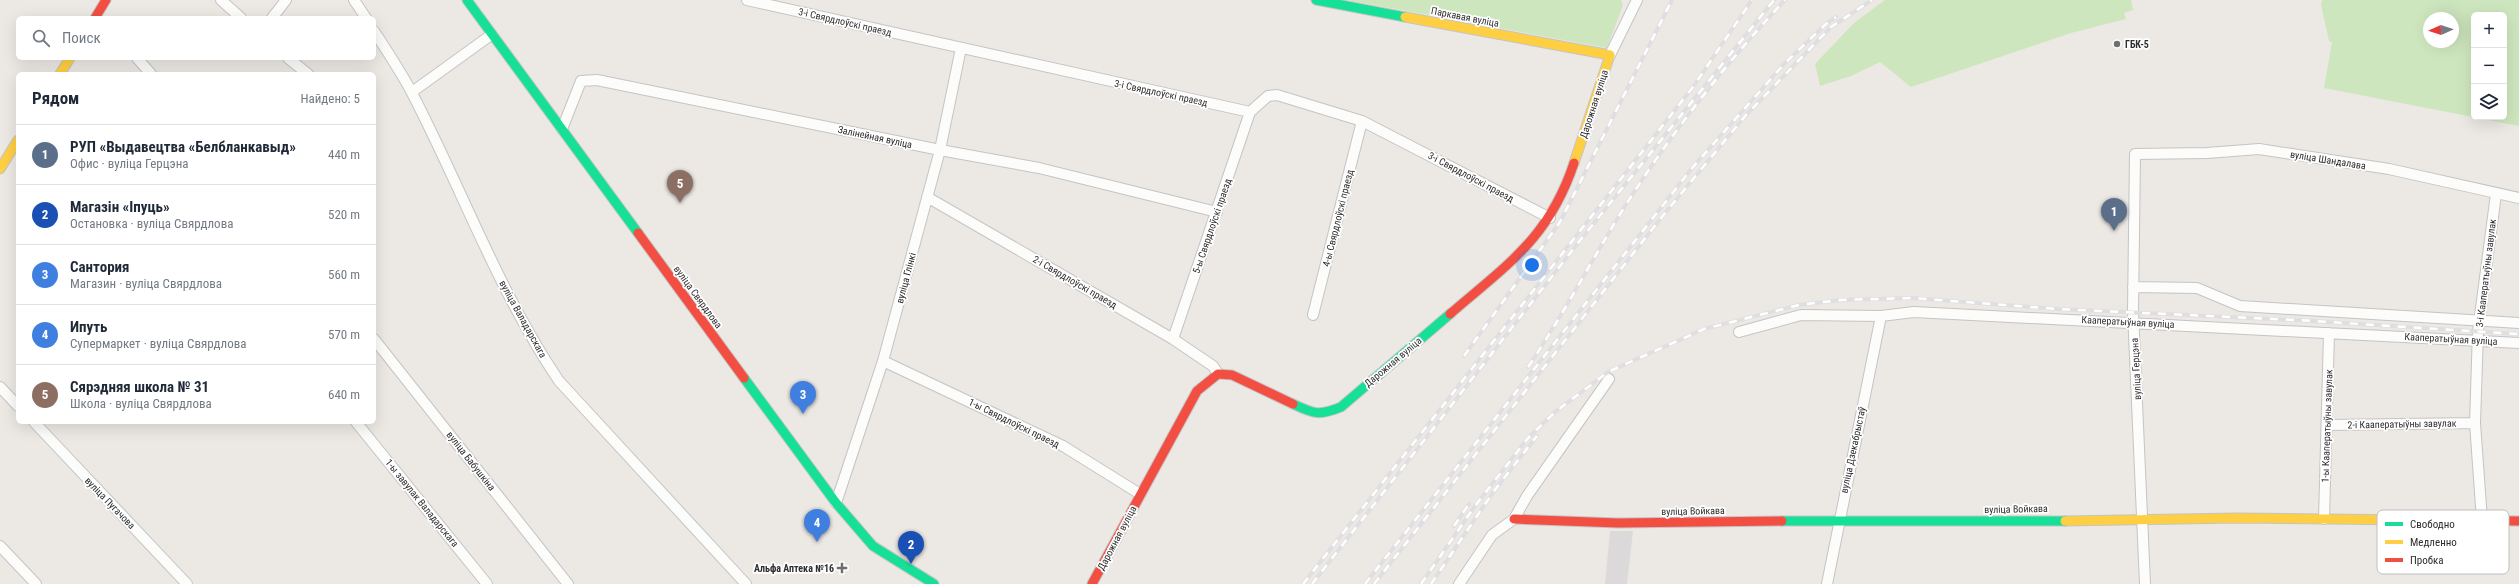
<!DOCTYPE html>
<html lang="ru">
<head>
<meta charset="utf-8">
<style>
	body { margin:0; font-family:"Roboto Condensed",sans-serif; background:#f2f2f3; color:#1f2937 }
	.controls { position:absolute; right:12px; top:12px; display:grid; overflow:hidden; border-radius:6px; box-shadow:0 4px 16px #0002 }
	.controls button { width:36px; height:36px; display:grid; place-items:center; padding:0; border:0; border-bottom:1px solid #e0e1e3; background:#fff; color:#1f2937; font:20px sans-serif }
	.compass { position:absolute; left:2423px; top:12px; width:36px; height:36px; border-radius:50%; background:#fff; box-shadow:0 4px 16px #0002; rotate:267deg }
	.you { position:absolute; left:1532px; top:265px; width:14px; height:14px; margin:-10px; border:3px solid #fff; border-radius:50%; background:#1a73e8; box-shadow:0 0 0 6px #1a73e833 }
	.badge { display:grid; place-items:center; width:26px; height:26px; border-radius:50%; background:#706f6e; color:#fff; font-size:13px; font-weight:700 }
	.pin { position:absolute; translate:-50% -33px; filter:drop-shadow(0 1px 2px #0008) }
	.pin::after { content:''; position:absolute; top:21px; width:14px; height:12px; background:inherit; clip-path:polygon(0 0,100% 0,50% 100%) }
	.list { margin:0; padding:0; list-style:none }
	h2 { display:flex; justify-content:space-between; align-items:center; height:52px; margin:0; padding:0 16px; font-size:17px }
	h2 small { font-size:13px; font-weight:400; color:#747a83 }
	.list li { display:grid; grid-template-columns:26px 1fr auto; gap:12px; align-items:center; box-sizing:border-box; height:60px; padding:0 16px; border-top:1px solid #e0e1e3 }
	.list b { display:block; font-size:15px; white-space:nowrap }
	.list p { margin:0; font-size:13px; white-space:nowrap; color:#747a83 }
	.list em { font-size:13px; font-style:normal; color:#747a83 }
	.icon { flex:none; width:22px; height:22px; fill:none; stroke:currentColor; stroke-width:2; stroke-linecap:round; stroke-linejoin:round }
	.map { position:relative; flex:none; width:2519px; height:584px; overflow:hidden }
	.search { position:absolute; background:#fff; box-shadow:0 4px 16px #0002; left:16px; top:16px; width:360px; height:44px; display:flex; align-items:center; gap:10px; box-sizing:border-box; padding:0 14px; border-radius:6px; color:#747a83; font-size:15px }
	.panel { position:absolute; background:#fff; box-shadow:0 4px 16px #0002; left:16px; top:72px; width:360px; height:352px; border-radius:6px }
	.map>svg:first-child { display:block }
	.industrial { fill:#dcd9db }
	.green { fill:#cee6be; fill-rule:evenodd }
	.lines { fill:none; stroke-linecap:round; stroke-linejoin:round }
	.street-casing { stroke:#c5c4c5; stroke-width:12 }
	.fast-casing { stroke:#c5c4c5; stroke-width:11 }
	.slow-casing { stroke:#c5c4c5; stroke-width:11 }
	.jam-casing { stroke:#c5c4c5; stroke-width:11 }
	.street { stroke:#fcfcfb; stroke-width:10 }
	.fast { stroke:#16e098; stroke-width:9 }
	.slow { stroke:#ffcf43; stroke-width:9 }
	.jam { stroke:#f24e42; stroke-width:9 }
	.rail-casing { stroke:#dfdfe1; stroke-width:4 }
	.rail { stroke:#fff; stroke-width:2.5; stroke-dasharray:8; stroke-linecap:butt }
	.poi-dot { fill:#706f6e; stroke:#fff; stroke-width:1.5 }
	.labels { text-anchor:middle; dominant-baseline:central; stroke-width:3.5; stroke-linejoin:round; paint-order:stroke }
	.street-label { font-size:10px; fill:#2e2e2e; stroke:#fff }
	.poi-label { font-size:10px; font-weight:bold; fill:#2e2e2e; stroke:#fff; text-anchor:start }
	.key { fill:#fff; stroke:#c0c0c0; stroke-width:1 }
	.key-label { font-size:11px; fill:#2e2e2e }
</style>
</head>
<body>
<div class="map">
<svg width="2519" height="584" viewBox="0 0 2519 584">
	<rect width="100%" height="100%" fill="#ece8e4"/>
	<!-- industrial -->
	<path class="industrial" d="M1610,531h23l-6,53h-22z"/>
	<!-- green -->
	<path class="green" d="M1347,0h274l2,5 -16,43z
		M1885,0h246l2,10 -9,3 2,6 -55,14 -160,54 -31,-25 -29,14 -31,10 -5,-22 39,-41z
		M2322,0h197v126l-195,-38 8,-46 -3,-1 -8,-36zM2474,15h30v102h-30zM2429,18h24v24h-24z"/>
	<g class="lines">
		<!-- street casing -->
		<g class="street-casing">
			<path id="street" d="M221,0l20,18
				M354,0l12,18
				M747,0l503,112 18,-16 9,-1 85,26 188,97
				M272,18l14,-18
				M374,31c13,20 27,41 38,62 50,96 86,198 147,288l187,203
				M1610,55l27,-55
				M137,58l14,16
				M288,58l20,16
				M412,92l79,-57
				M562,129l19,-48 16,-1 343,70 99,18 178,44
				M927,197l246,142 40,27 5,8
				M2133,287l64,1 43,18 279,17
				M1313,315l49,-194
				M1739,332l62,-17 80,1 33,-4 605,31
				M374,339l194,245
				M1173,339l77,-227
				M883,361l180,85 77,48
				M0,387l18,19
				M34,422l153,162
				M356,422l131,162
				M2328,425l147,-2
				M836,503l47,-142 57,-211 21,-102
				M2324,519l5,-186
				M2482,520l-7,-97 3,-92 18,-137
				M0,546l36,38
				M1459,584l33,-49 22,-16 13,-23 82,-117
				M1827,584l54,-268
				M2145,584l-12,-272 2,-158 72,-1 52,-4 130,20 130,29"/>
		</g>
		<!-- fast casing -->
		<g class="fast-casing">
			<path id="fast" d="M467,0l171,233
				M1316,0l89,17
				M744,378l92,125 37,43 61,38
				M1293,404c21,10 26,12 48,3l109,-93
				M1782,521h283"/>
		</g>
		<!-- slow casing -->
		<g class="slow-casing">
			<path id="slow" d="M1405,17l205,38 -36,108
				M60,74l10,-16
				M0,169l18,-29
				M2065,521l172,-3 172,2"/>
		</g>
		<!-- jam casing -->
		<g class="jam-casing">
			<path id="jam" d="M95,18l11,-18
				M638,233l106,145
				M1450,314c58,-50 99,-76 124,-151
				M1514,519l104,4 164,-2
				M2409,520l110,1
				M1092,584l105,-193 21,-17 14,1 61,29"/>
		</g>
		<!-- street -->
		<use href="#street" class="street"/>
		<!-- fast -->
		<use href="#fast" class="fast"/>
		<!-- slow -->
		<use href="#slow" class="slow"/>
		<!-- jam -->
		<use href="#jam" class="jam"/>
		<!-- rail casing -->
		<g class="rail-casing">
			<path id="rail" d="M1464,356l96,-134 112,-222
				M1528,367c36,-53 65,-110 99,-164 46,-72 100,-141 158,-203
				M1454,526l15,-22
				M1303,584l390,-497 59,-87
				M1312,584l266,-341 196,-243
				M1365,584l328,-417 91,-103 42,-40 10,-7
				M1374,584l287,-366 85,-103 85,-88 41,-27
				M1421,584l54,-78 53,-68 27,-26 53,-40 96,-43 95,-24 41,-5 72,-2 146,11 238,11 223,14
				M1431,584l63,-93 43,-55"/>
		</g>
		<!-- rail -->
		<use href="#rail" class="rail"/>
	</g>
	<!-- markers -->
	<g class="poi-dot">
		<circle cx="2117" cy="44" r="4"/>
		<path d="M840 562h4v4h4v4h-4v4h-4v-4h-4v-4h4z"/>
	</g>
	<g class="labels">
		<!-- street labels -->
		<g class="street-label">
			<text transform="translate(1465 17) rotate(11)">Паркавая вуліца</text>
			<text transform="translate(845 22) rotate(13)">3-і Свярдлоўскі праезд</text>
			<text transform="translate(1161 93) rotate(12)">3-і Свярдлоўскі праезд</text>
			<text transform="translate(1594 104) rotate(-72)">Дарожная вуліца</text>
			<text transform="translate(875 137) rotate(12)">Залінейная вуліца</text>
			<text transform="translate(2328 160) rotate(9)">вуліца Шандалава</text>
			<text transform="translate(1471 177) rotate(28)">3-і Свярдлоўскі праезд</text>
			<text transform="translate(1338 218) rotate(-76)">4-ы Свярдлоўскі праезд</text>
			<text transform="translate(1212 226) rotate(-71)">5-ы Свярдлоўскі праезд</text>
			<text transform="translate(2486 273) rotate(-83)">3-і Кааператыўны завулак</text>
			<text transform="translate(906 278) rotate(-75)">вуліца Глінкі</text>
			<text transform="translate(1075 282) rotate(30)">2-і Свярдлоўскі праезд</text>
			<text transform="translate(698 297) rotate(54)">вуліца Свярдлова</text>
			<text transform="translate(523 319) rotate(61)">вуліца Валадарскага</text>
			<text transform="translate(2128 322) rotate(3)">Кааператыўная вуліца</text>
			<text transform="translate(2451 339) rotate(3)">Кааператыўная вуліца</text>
			<text transform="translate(1393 362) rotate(-40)">Дарожная вуліца</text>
			<text transform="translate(2136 369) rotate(-93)">вуліца Герцэна</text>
			<text transform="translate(1014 423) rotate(26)">1-ы Свярдлоўскі праезд</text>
			<text transform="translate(2402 424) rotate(-1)">2-і Кааператыўны завулак</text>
			<text transform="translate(2327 426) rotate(-88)">1-ы Кааператыўны завулак</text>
			<text transform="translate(1853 450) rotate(-78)">вуліца Дзекабрыстаў</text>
			<text transform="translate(471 461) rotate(52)">вуліца Бабушкіна</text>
			<text transform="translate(110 503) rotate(46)">вуліца Пугачова</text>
			<text transform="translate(422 503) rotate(51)">1-ы завулак Валадарскага</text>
			<text transform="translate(2016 509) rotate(-1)">вуліца Войкава</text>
			<text transform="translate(1693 511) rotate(-1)">вуліца Войкава</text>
			<text transform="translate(1117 538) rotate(-62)">Дарожная вуліца</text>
		</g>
		<!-- poi labels -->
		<g class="poi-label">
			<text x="2125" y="44">ГБК-5</text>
			<text x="834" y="568" text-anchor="end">Альфа Аптека №16</text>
		</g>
	</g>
	<!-- legend -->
	<rect x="2377" y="510" width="132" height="64" rx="6" class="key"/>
	<rect x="2385" y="522" width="18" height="4" fill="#16e098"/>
	<rect x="2385" y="540" width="18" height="4" fill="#ffcf43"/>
	<rect x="2385" y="558" width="18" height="4" fill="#f24e42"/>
	<g class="key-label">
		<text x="2410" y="528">Свободно</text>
		<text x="2410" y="546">Медленно</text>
		<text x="2410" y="564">Пробка</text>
	</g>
</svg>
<div class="controls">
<button>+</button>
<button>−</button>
<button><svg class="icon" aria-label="layers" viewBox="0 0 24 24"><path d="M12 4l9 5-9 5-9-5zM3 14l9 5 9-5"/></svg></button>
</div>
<svg class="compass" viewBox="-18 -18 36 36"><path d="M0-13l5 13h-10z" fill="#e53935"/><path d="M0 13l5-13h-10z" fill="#747a83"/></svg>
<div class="you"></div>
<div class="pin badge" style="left:2114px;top:231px;background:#5c6f8a">1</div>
<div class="pin badge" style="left:911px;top:564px;background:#1a4fb4">2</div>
<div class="pin badge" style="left:803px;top:414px;background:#3f7fe0">3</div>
<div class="pin badge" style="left:817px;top:542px;background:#3f7fe0">4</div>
<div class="pin badge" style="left:680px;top:203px;background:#8d6e63">5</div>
<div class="search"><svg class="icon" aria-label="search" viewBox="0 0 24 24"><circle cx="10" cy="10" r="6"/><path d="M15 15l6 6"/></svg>Поиск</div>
<section class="panel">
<h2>Рядом<small>Найдено: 5</small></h2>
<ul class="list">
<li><span class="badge" style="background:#5c6f8a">1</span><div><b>РУП «Выдавецтва «Белбланкавыд»</b><p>Офис · вуліца Герцэна</p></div><em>440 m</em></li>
<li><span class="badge" style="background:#1a4fb4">2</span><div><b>Магазін «Іпуць»</b><p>Остановка · вуліца Свярдлова</p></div><em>520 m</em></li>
<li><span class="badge" style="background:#3f7fe0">3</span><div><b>Сантория</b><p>Магазин · вуліца Свярдлова</p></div><em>560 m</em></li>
<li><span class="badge" style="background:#3f7fe0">4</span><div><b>Ипуть</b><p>Супермаркет · вуліца Свярдлова</p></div><em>570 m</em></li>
<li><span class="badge" style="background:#8d6e63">5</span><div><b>Сярэдняя школа № 31</b><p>Школа · вуліца Свярдлова</p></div><em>640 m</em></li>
</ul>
</section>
</div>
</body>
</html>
